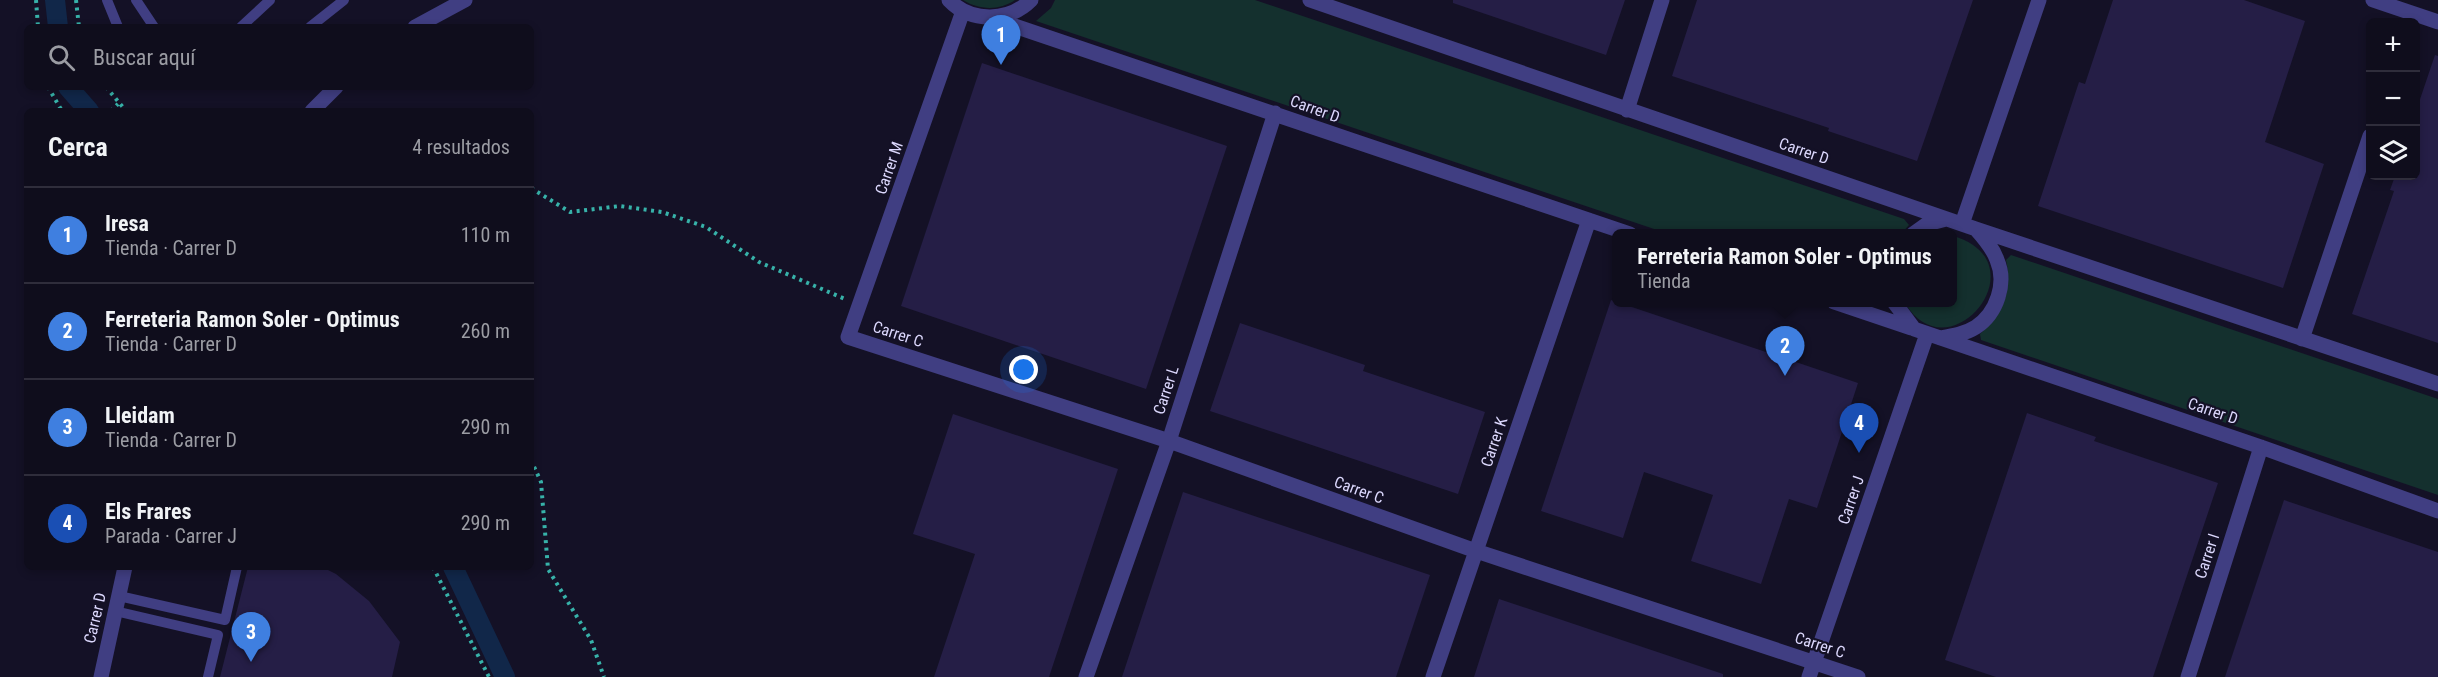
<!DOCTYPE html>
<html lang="es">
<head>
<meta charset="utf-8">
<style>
	body { margin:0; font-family:"Roboto Condensed",sans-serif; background:#181625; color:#f1f3f6 }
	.controls { position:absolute; right:18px; top:18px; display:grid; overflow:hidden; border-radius:9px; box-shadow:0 3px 9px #0003 }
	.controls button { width:54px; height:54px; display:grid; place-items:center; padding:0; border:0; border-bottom:2px solid #2f2d3b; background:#0f0d1c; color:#f1f3f6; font:30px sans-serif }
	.you { position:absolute; left:1024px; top:370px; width:21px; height:21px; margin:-15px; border:4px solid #fff; border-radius:50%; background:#1a73e8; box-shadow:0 0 0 9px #1a73e833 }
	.badge { display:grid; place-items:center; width:39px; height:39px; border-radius:50%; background:#0fddf2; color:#fff; font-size:20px; font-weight:700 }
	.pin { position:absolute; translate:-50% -50px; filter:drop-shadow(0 2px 3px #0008) }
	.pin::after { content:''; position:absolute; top:32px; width:21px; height:18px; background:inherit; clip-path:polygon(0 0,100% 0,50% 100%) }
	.popup { position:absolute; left:1612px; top:229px; width:345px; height:78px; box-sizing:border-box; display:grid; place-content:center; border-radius:9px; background:#0f0d1c; filter:drop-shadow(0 2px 4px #0005); font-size:20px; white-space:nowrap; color:#9b9ca3 }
	.popup b { font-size:22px; color:#f1f3f6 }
	.popup::after { content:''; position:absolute; left:50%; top:100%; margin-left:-12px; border:12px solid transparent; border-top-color:#0f0d1c }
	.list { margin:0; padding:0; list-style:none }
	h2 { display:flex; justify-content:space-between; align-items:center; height:78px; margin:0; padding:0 24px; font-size:26px }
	h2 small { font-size:20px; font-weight:400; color:#9b9ca3 }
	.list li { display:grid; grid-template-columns:39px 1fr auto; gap:18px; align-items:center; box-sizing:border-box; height:96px; padding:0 24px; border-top:2px solid #2f2d3b }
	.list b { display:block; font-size:22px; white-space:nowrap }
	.list p { margin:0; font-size:20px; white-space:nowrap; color:#9b9ca3 }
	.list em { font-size:20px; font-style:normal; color:#9b9ca3 }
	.icon { flex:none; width:33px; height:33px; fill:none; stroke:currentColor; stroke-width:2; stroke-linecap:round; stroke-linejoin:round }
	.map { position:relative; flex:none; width:2438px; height:677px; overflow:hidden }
	.search { position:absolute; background:#0f0d1c; box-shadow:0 3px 9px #0003; left:24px; top:24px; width:510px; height:66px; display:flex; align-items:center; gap:15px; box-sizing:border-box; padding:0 21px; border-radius:9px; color:#9b9ca3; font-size:22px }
	.panel { position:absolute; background:#0f0d1c; box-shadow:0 3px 9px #0003; left:24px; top:108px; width:510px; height:462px; border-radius:9px }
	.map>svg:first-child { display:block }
	.grass { fill:#14302e }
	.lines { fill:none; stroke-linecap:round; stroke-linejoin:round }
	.canal { stroke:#112749; stroke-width:20 }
	.building { fill:#251e46 }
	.path { stroke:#37b2a9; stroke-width:4; stroke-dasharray:3 4.5; stroke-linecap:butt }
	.service { stroke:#403e82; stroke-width:10 }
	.minor { stroke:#403e82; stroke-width:15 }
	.labels { text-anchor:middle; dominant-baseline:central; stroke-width:4.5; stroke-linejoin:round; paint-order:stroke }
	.street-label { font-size:16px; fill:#dcd8fd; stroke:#141126 }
</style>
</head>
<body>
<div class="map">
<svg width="2438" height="677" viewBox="0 0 2438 677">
	<rect width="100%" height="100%" fill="#141126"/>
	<!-- grass -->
	<path class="grass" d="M963,0h52c-16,11 -36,10 -52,0z
		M1055,0h200l649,219 5,6 -8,9 -235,-1 -630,-212 15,-13z
		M1953,236c90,26 -4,141 -48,67l48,-1z
		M2011,255l427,144v96l-457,-155 -1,-6c23,-21 33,-43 26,-74z"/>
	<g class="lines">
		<!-- canal -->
		<path class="canal" d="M55,0l3,27
			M68,87l21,24
			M453,567l52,110"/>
	</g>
	<!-- building -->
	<path class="building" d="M1453,0h172l-19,55 -153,-52z
		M1697,0h276l-56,161 -89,-30 1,-3 -157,-52z
		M2113,0h131l61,21 -40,121 59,22 -41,124 -245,-82 41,-124 6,2z
		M2435,55l3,1v287l-86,-29 42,-123 -4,-1 5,-14h20v-62z
		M982,63l245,83 -81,243 -245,-83z
		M1611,300l247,83 -41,125 -28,-9 -28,85 -70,-23 22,-66 -69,-23 -21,66 -82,-27z
		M1240,323l125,42 -2,6 122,41 -27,82 -248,-83z
		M2027,413l69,24 -2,4 124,42 -65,194h-157l-51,-17z
		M953,414l165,55 -69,208h-115l41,-123 -62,-20z
		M1183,492l247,83 -34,102h-274z
		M2284,500l154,52v125h-213z
		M248,567h74l14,7 33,27 31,41 -8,35h-172z
		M1499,599l224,75v3h-249z"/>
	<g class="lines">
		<!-- path -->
		<path class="path" d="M36,0l2,27
			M76,0l3,27
			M48,87l14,24
			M106,87l20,24
			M111,111l7,-7
			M531,188l39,24 50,-6 42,6 44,15 53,35 86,37
			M531,460l10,22 7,87 43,71 13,37
			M433,567l56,110"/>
		<!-- service -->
		<path class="service" d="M107,0l11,27
			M136,0l18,27
			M241,27l29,-27
			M310,27l34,-27
			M119,596l106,24 12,-53
			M115,611l103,24 -10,42"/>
		<!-- minor -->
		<path class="minor" d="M949,0c22,23 60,22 82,0
			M1310,0l666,229c8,9 17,19 21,31 10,23 0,53 -21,67 -11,7 -24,9 -36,11
			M2373,0l65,22
			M963,11l-115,326 321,104 307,110 382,126
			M988,17c214,74 428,144 642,217
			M415,27l50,-27
			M1627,110l35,-110
			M312,111l24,-24
			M1962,224l77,-224
			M1976,229l462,155
			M1913,234l14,-10 19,-5
			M1834,302l77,26
			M1894,302l20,27 347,118 177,64
			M2302,339l68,-203
			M101,677l24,-110
			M1086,677l83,-236 106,-328
			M1433,677l156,-457
			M1809,677l118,-343
			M2188,677l73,-230"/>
	</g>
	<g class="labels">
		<!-- street labels -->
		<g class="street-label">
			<text transform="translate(1315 109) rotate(20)">Carrer D</text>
			<text transform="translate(1804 151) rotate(19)">Carrer D</text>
			<text transform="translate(889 168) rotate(-71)">Carrer M</text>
			<text transform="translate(898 334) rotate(18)">Carrer C</text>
			<text transform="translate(1166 390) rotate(-72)">Carrer L</text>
			<text transform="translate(2213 411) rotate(19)">Carrer D</text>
			<text transform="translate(1494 442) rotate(-71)">Carrer K</text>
			<text transform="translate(1359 490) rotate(20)">Carrer C</text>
			<text transform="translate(1851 500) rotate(-71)">Carrer J</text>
			<text transform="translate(2207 556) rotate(-72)">Carrer I</text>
			<text transform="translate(95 618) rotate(-77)">Carrer D</text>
			<text transform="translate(1820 645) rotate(18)">Carrer C</text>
		</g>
	</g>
</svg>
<div class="controls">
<button>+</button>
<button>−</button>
<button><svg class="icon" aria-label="layers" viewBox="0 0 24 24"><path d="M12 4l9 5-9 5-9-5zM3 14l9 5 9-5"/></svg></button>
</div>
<div class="you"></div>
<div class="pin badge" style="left:1001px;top:65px;background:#3f7fe0">1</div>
<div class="pin badge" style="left:1785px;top:376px;background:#3f7fe0">2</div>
<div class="popup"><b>Ferreteria Ramon Soler - Optimus</b>Tienda</div>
<div class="pin badge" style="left:251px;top:662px;background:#3f7fe0">3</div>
<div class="pin badge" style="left:1859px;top:453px;background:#1a4fb4">4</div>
<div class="search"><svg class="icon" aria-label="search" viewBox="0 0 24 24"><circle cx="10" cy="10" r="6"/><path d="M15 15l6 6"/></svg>Buscar aquí</div>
<section class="panel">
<h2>Cerca<small>4 resultados</small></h2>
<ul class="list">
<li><span class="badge" style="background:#3f7fe0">1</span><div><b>Iresa</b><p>Tienda · Carrer D</p></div><em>110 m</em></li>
<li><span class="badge" style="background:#3f7fe0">2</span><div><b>Ferreteria Ramon Soler - Optimus</b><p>Tienda · Carrer D</p></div><em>260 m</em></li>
<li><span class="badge" style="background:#3f7fe0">3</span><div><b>Lleidam</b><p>Tienda · Carrer D</p></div><em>290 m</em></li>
<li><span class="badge" style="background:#1a4fb4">4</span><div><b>Els Frares</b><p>Parada · Carrer J</p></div><em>290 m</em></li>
</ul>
</section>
</div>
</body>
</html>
